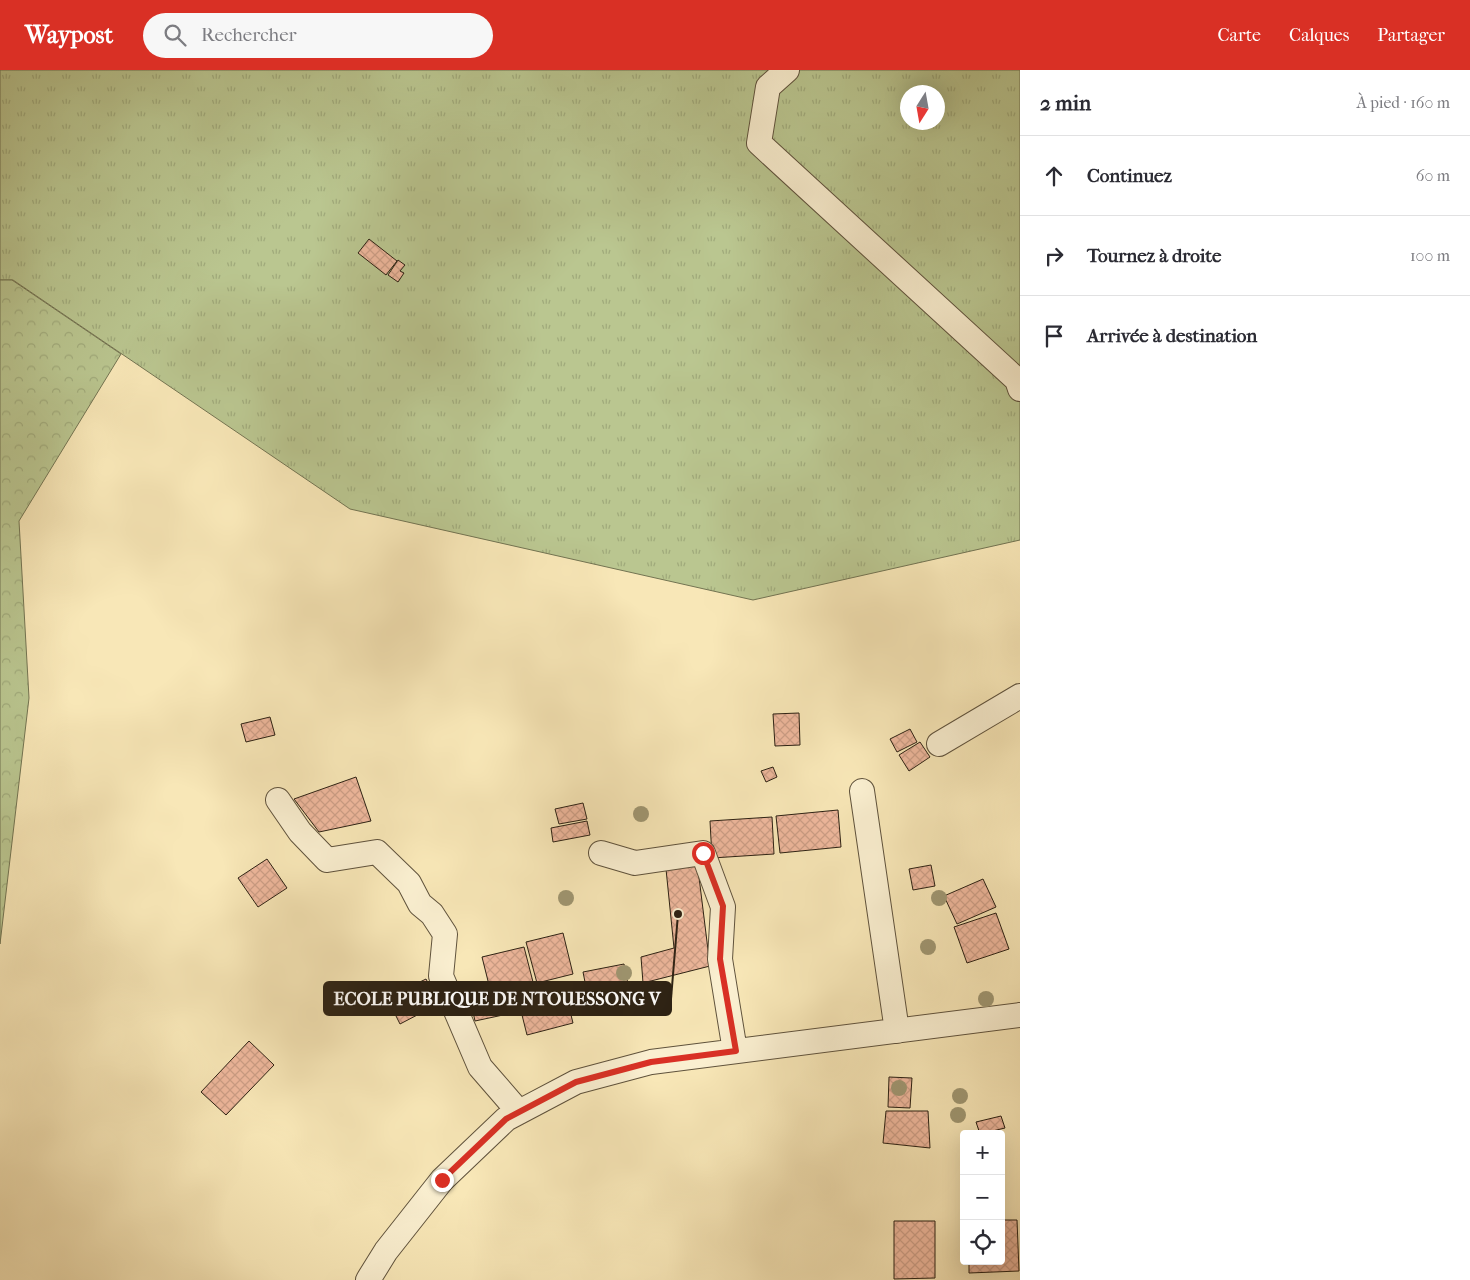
<!DOCTYPE html>
<html lang="fr">
<head>
<meta charset="utf-8">
<style>
	body { margin:0; font-family:"IM FELL French Canon",serif; background:#f7f7f7; color:#2b2b33 }
	.controls { position:absolute; right:15px; bottom:15px; display:grid; overflow:hidden; border-radius:5px; box-shadow:0 5px 20px #0002 }
	.controls button { width:45px; height:45px; display:grid; place-items:center; padding:0; border:0; border-bottom:1px solid #e1e1e2; background:#fff; color:#2b2b33; font:25px sans-serif }
	.compass { position:absolute; left:900px; top:15px; width:45px; height:45px; border-radius:50%; background:#fff; box-shadow:0 5px 20px #0002; rotate:191deg }
	.stop { position:absolute; width:15px; height:15px; margin:-11px; border:4px solid #d93025; border-radius:50%; background:#fff }
	.stop.end { background:#d93025; border-color:#fff; box-shadow:0 1px 5px #0008 }
	.list { margin:0; padding:0; list-style:none }
	h2 { display:flex; justify-content:space-between; align-items:center; height:65px; margin:0; padding:0 20px; font-size:21px }
	h2 small { font-size:16px; font-weight:400; color:#7c7c81 }
	.list li { display:grid; grid-template-columns:32px 1fr auto; gap:15px; align-items:center; box-sizing:border-box; height:80px; padding:0 20px; border-top:1px solid #e1e1e2 }
	.list b { display:block; font-size:19px; white-space:nowrap }
	.list em { font-size:16px; font-style:normal; color:#7c7c81 }
	.icon { flex:none; width:28px; height:28px; fill:none; stroke:currentColor; stroke-width:2; stroke-linecap:round; stroke-linejoin:round }
	.map { position:relative; flex:none; width:1020px; height:1210px; overflow:hidden }
	header { display:flex; align-items:center; gap:30px; box-sizing:border-box; height:70px; padding:0 25px; background:#d93025; color:#fff }
	header strong { font-size:24px }
	nav { display:flex; gap:28px; margin-inline-start:auto; font-size:18px }
	.search { width:350px; height:45px; background:#f7f7f7; display:flex; align-items:center; gap:12px; box-sizing:border-box; padding:0 18px; border-radius:28px; color:#7c7c81; font-size:19px }
	main { display:flex }
	aside { flex:1; background:#fff }
	.map>svg:first-child { display:block }
	.grass { fill:url(#grass-tufts); stroke:#737452; fill-rule:evenodd }
	.forest { fill:url(#forest-crowns); stroke:#737452 }
	.building { fill:url(#building-cross-hatch); stroke:#2c2113 }
	.lines { fill:none; stroke-linecap:round; stroke-linejoin:round }
	.minor-casing { stroke:#5f523c; stroke-width:26 }
	.minor { stroke:#faefd0; stroke-width:24 }
	.tree { fill:#9f9671 }
	.route { stroke:#d93025; stroke-width:6 }
	.leader { fill:none; stroke:#2c2113; stroke-width:2 }
	.callout-dot { fill:#2c2113; stroke:#faefd0; stroke-width:2 }
	.callout { fill:#2c2113; stroke:#2c2113; stroke-width:2 }
	.callout-label { font-size:18px; text-anchor:middle; font-weight:bold; fill:#fff }
</style>
</head>
<body>
<header>
<strong>Waypost</strong>
<div class="search"><svg class="icon" aria-label="search" viewBox="0 0 24 24"><circle cx="10" cy="10" r="6"/><path d="M15 15l6 6"/></svg>Rechercher</div>
<nav><a>Carte</a><a>Calques</a><a>Partager</a></nav>
</header>
<main>
<div class="map">
<svg width="1020" height="1210" viewBox="0 0 1020 1210">
	<defs>
		<pattern id="grass-tufts" width="24" height="20" patternUnits="userSpaceOnUse" patternTransform="scale(1.25)"><rect width="24" height="20" fill="#bac690"/><path d="M3 7l-1-3M5 7V3M7 7l1-3M15 17l-1-3M17 17v-4M19 17l1-3" fill="none" stroke="#a0aa7b"/></pattern>
		<pattern id="forest-crowns" width="20" height="18" patternUnits="userSpaceOnUse" patternTransform="scale(1.25)"><rect width="20" height="18" fill="#bac690"/><path d="M2 6a3 3 0 1 1 6 0M12 15a3 3 0 1 1 6 0" fill="none" stroke="#a0aa7b"/></pattern>
		<pattern id="building-cross-hatch" width="8" height="8" patternUnits="userSpaceOnUse" patternTransform="scale(1.25)"><rect width="8" height="8" fill="#efb89d"/><path d="M0 0l8 8M0 8l8-8" fill="none" stroke="#cd9e86"/></pattern>
	</defs>
	<rect width="100%" height="100%" fill="#f8e7b7"/>
	<filter id="stains"><feTurbulence type="fractalNoise" baseFrequency=".004" numOctaves="4"/><feColorMatrix values="0 0 0 0 .2 0 0 0 0 .09 0 0 0 0 .02 0 0 0 .5 -.17"/></filter>
	<radialGradient id="worn" r=".72"><stop offset=".6" stop-color="#630" stop-opacity="0"/><stop offset="1" stop-color="#630" stop-opacity=".3"/></radialGradient>
	<!-- grass -->
	<path class="grass" d="M0,0h1020v470l-267,60 -403,-91 -337,-229h-13zM908,22h30v30h-30z"/>
	<!-- forest -->
	<path class="forest" d="M0,210h12l109,74 -102,167 10,177 -29,246z"/>
	<!-- building -->
	<path class="building" d="M369,169l28,22 -11,14 -28,-22z
		M398,190l7,5 -5,6 4,2 -6,9 -10,-7z
		M799,643l1,32 -25,1 -2,-32z
		M270,647l5,18 -29,7 -5,-18z
		M910,659l7,13 -20,10 -7,-13z
		M920,672l10,15 -21,14 -10,-16z
		M773,697l4,10 -11,5 -5,-11z
		M356,707l15,44 -52,11 -25,-33z
		M583,733l4,16 -28,5 -4,-15z
		M838,740l3,37 -61,6 -4,-37z
		M772,747l2,37 -62,4 -2,-37z
		M587,751l3,14 -37,7 -2,-14z
		M267,789l20,29 -29,19 -20,-29z
		M697,791l13,105 -67,17 -2,-26 33,-9 -8,-79z
		M931,795l4,21 -22,4 -4,-21z
		M983,809l13,28 -39,17 -13,-28z
		M996,843l13,36 -42,14 -13,-36z
		M563,863l10,41 -36,9 -11,-41z
		M524,877l9,35 -42,11 -9,-36z
		M624,894l7,35 -41,8 -7,-35z
		M426,909l14,28 -16,8 -1,-3 -23,12 -13,-26z
		M565,921l8,32 -46,12 -8,-32z
		M499,928l4,17 -28,6 -4,-18z
		M249,971l25,24 -48,50 -25,-23z
		M889,1007l23,1 -2,30 -22,-1z
		M886,1041h42l2,37 -47,-5z
		M1001,1046l4,12 -25,6 -4,-12z
		M1001,1150h16l2,51 -50,2v-12h32z
		M894,1151h41v57l-41,1z"/>
	<g class="lines">
		<!-- minor casing -->
		<g class="minor-casing">
			<path id="minor" d="M787,0l-19,17 -9,56 258,237 3,9
				M939,674l81,-48
				M862,721l35,240
				M278,730l22,32 27,28 50,-8 32,31 11,21 12,10 13,20 -4,42 39,91 39,45
				M601,783l34,10 68,-10 20,54 -3,52 15,92
				M368,1210l18,-29 56,-71 64,-61 70,-37 75,-20 369,-47"/>
		</g>
		<!-- minor -->
		<use href="#minor" class="minor"/>
	</g>
	<!-- trees -->
	<g class="tree">
		<circle cx="641" cy="744" r="8"/>
		<circle cx="566" cy="828" r="8"/>
		<circle cx="939" cy="828" r="8"/>
		<circle cx="928" cy="877" r="8"/>
		<circle cx="624" cy="903" r="8"/>
		<circle cx="986" cy="929" r="8"/>
		<circle cx="899" cy="1018" r="8"/>
		<circle cx="960" cy="1026" r="8"/>
		<circle cx="958" cy="1045" r="8"/>
	</g>
	<g class="lines">
		<!-- route -->
		<path class="route" d="M442,1110l64,-61 70,-37 75,-20 85,-11 -16,-92 3,-53 -20,-53"/>
	</g>
	<!-- callouts -->
	<path class="leader" d="M678 844L671 929"/>
	<circle class="callout-dot" cx="678" cy="844" r="5"/>
	<rect class="callout" x="324" y="912" width="347" height="33" rx="5"/>
	<g class="callout-label">
		<text x="497" y="935">ECOLE PUBLIQUE DE NTOUESSONG V</text>
	</g>
	<rect width="100%" height="100%" filter="url(#stains)"/>
	<rect width="100%" height="100%" fill="url(#worn)"/>
</svg>
<div class="controls">
<button>+</button>
<button>−</button>
<button><svg class="icon" aria-label="locate" viewBox="0 0 24 24"><circle cx="12" cy="12" r="6"/><path d="M12 2v4M12 18v4M2 12h4M18 12h4"/></svg></button>
</div>
<svg class="compass" viewBox="-18 -18 36 36"><path d="M0-13l5 13h-10z" fill="#e53935"/><path d="M0 13l5-13h-10z" fill="#7c7c81"/></svg>
<div class="stop" style="left:703px;top:783px"></div>
<div class="stop end" style="left:442px;top:1110px"></div>
</div>
<aside>
<h2>2 min<small>À pied · 160 m</small></h2>
<ul class="list">
<li><svg class="icon" aria-label="ahead" viewBox="0 0 24 24"><path d="M12 20V5M6 11l6-6 6 6"/></svg><div><b>Continuez</b></div><em>60 m</em></li>
<li><svg class="icon" aria-label="right" viewBox="0 0 24 24"><path d="M7 20v-9h11M14 6l5 5-5 5"/></svg><div><b>Tournez à droite</b></div><em>100 m</em></li>
<li><svg class="icon" aria-label="arrive" viewBox="0 0 24 24"><path d="M6 21V4h12l-3 4 3 4H6"/></svg><div><b>Arrivée à destination</b></div></li>
</ul>
</aside>
</main>
</body>
</html>
